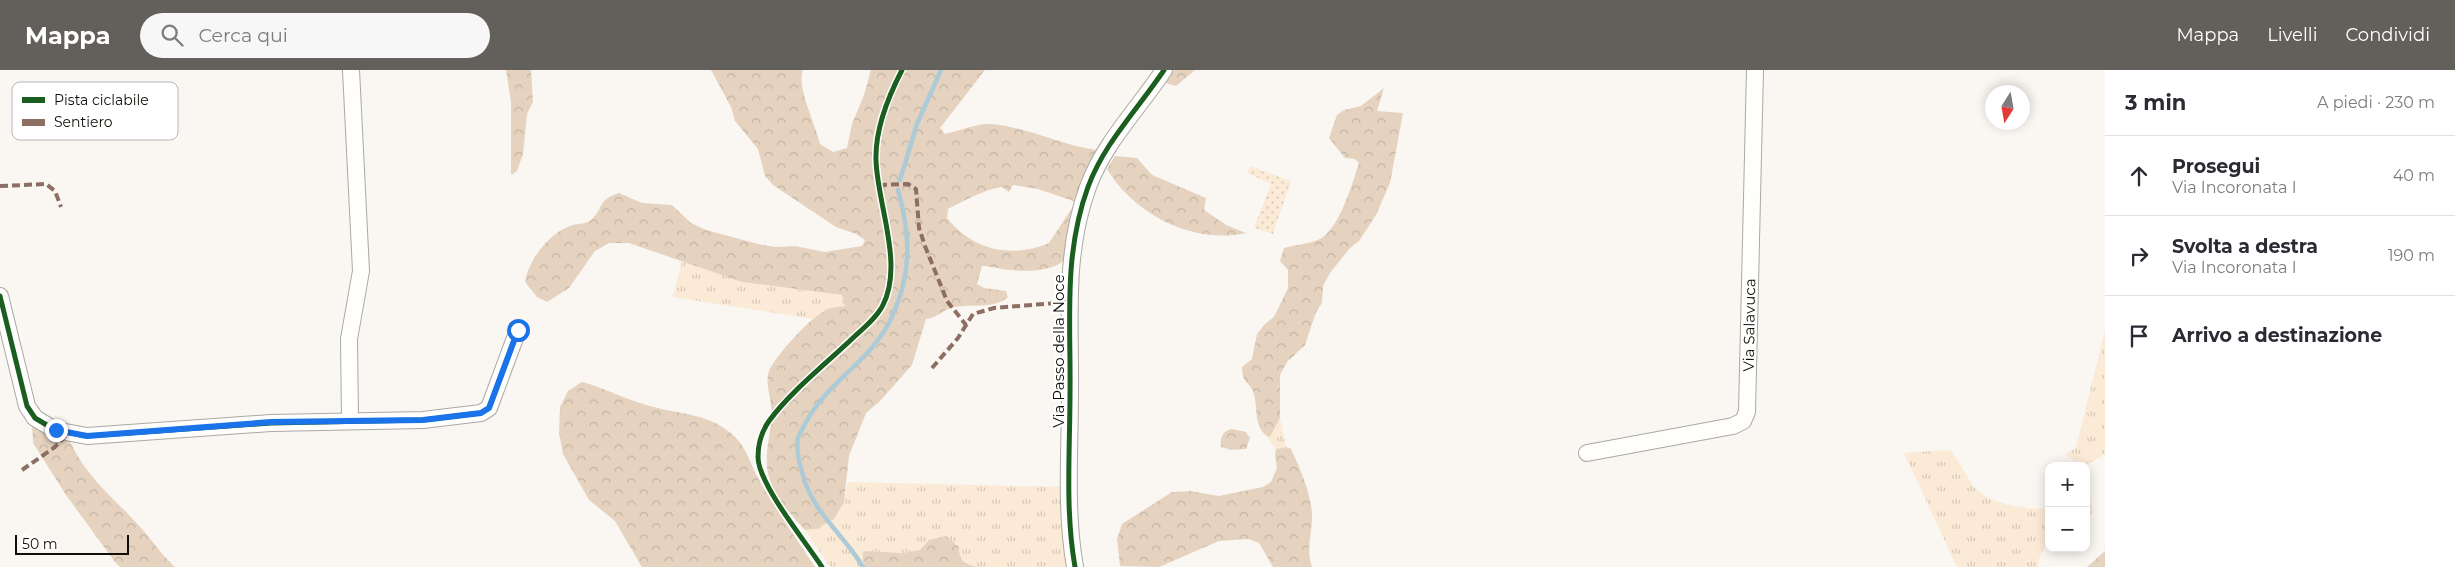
<!DOCTYPE html>
<html lang="it">
<head>
<meta charset="utf-8">
<style>
	body { margin:0; font-family:Montserrat,sans-serif; background:#f7f7f7; color:#2b2b33 }
	.controls { position:absolute; right:15px; bottom:15px; display:grid; overflow:hidden; border-radius:10px; box-shadow:0 2px 12px #0003 }
	.controls button { width:45px; height:45px; display:grid; place-items:center; padding:0; border:0; border-bottom:1px solid #e1e1e2; background:#fff; color:#2b2b33; font:25px sans-serif }
	.compass { position:absolute; left:1985px; top:15px; width:45px; height:45px; border-radius:50%; background:#fff; box-shadow:0 2px 12px #0003; rotate:191deg }
	.scale { position:absolute; left:15px; bottom:12px; width:114px; box-sizing:border-box; padding-left:5px; border:2px solid #110d08; border-top:0; font-size:14px; line-height:18px; white-space:nowrap; color:#110d08; -webkit-text-stroke:4px #fff; paint-order:stroke }
	.stop { position:absolute; width:15px; height:15px; margin:-11px; border:4px solid #1a73e8; border-radius:50%; background:#fff }
	.stop.end { background:#1a73e8; border-color:#fff; box-shadow:0 1px 5px #0008 }
	.list { margin:0; padding:0; list-style:none }
	h2 { display:flex; justify-content:space-between; align-items:center; height:65px; margin:0; padding:0 20px; font-size:21px }
	h2 small { font-size:16px; font-weight:400; color:#7c7c81 }
	.list li { display:grid; grid-template-columns:32px 1fr auto; gap:15px; align-items:center; box-sizing:border-box; height:80px; padding:0 20px; border-top:1px solid #e1e1e2 }
	.list b { display:block; font-size:19px; white-space:nowrap }
	.list p { margin:0; font-size:16px; white-space:nowrap; color:#7c7c81 }
	.list em { font-size:16px; font-style:normal; color:#7c7c81 }
	.icon { flex:none; width:28px; height:28px; fill:none; stroke:currentColor; stroke-width:2; stroke-linecap:round; stroke-linejoin:round }
	.map { position:relative; flex:none; width:2105px; height:497px; overflow:hidden }
	header { display:flex; align-items:center; gap:30px; box-sizing:border-box; height:70px; padding:0 25px; background:#635f5a; color:#fff }
	header strong { font-size:24px }
	nav { display:flex; gap:28px; margin-inline-start:auto; font-size:18px }
	.search { width:350px; height:45px; background:#f7f7f7; display:flex; align-items:center; gap:12px; box-sizing:border-box; padding:0 18px; border-radius:28px; color:#7c7c81; font-size:19px }
	main { display:flex }
	aside { flex:1; background:#fff }
	.map>svg:first-child { display:block }
	.grass { fill:url(#grass-tufts) }
	.forest { fill:url(#forest-crowns); fill-rule:evenodd }
	.park { fill:url(#park-dots) }
	.lines { fill:none; stroke-linecap:round; stroke-linejoin:round }
	.stream { stroke:#adcbd7; stroke-width:4.5 }
	.minor-casing { stroke:#aca8a4; stroke-width:18 }
	.minor { stroke:#fefefd; stroke-width:16 }
	.quiet { stroke:#8d6e63; stroke-width:4; stroke-dasharray:8 4; stroke-linecap:butt }
	.cycleway-casing { stroke:#fff; stroke-width:8 }
	.cycleway { stroke:#1b5e20; stroke-width:5 }
	.route { stroke:#1a73e8; stroke-width:6 }
	.labels { text-anchor:middle; dominant-baseline:central; stroke-width:4.5; stroke-linejoin:round; paint-order:stroke }
	.street-label { font-size:15px; fill:#110d08; stroke:#fff }
	.key { fill:#fff; stroke:#b8b6b5; stroke-width:1 }
	.key-label { font-size:14px; fill:#110d08 }
</style>
</head>
<body>
<header>
<strong>Mappa</strong>
<div class="search"><svg class="icon" aria-label="search" viewBox="0 0 24 24"><circle cx="10" cy="10" r="6"/><path d="M15 15l6 6"/></svg>Cerca qui</div>
<nav><a>Mappa</a><a>Livelli</a><a>Condividi</a></nav>
</header>
<main>
<div class="map">
<svg width="2105" height="497" viewBox="0 0 2105 497">
	<defs>
		<pattern id="grass-tufts" width="24" height="20" patternUnits="userSpaceOnUse" patternTransform="scale(1.25)"><rect width="24" height="20" fill="#fbead6"/><path d="M3 7l-1-3M5 7V3M7 7l1-3M15 17l-1-3M17 17v-4M19 17l1-3" fill="none" stroke="#d6c8b6"/></pattern>
		<pattern id="forest-crowns" width="20" height="18" patternUnits="userSpaceOnUse" patternTransform="scale(1.25)"><rect width="20" height="18" fill="#e5d3bf"/><path d="M2 6a3 3 0 1 1 6 0M12 15a3 3 0 1 1 6 0" fill="none" stroke="#c3b4a3"/></pattern>
		<pattern id="park-dots" width="8" height="8" patternUnits="userSpaceOnUse" patternTransform="scale(1.25)"><rect width="8" height="8" fill="#fbead6"/><path d="M2 2h.1M6 6h.1" fill="none" stroke="#d6c8b6" stroke-width="1.8" stroke-linecap="round"/></pattern>
	</defs>
	<rect width="100%" height="100%" fill="#faf6f2"/>
	<!-- grass -->
	<path class="grass" d="M682,191l60,21 100,13 3,11 -16,2 -15,11 -141,-22z
		M2105,261v123c-19,12 -22,15 -40,0l11,-6z
		M1280,348l6,29 -10,2 -12,-15 6,2z
		M1950,380c26,34 17,45 64,56 11,2 24,4 35,1v37c-8,5 -10,14 -11,23h-81l-53,-114z
		M848,412l216,5 7,80h-92c-16,-4 -34,-18 -50,-27l-9,10 -18,3 -38,-2 -1,11 3,5h-36l-25,-37 10,-1 29,-27z
		M2086,426c9,9 8,16 0,26z"/>
	<!-- forest -->
	<path class="forest" d="M506,0h25l2,32 -6,12 -4,40 -6,17 -6,4v-73z
		M711,0h92c-7,16 13,55 17,74l13,8 14,-4 5,-24 12,-29 7,-25h114l-45,58 5,6c14,-3 32,-11 46,-10 36,3 70,21 106,26l-31,109c-15,14 -44,13 -64,10 -7,-1 -13,-3 -20,-3l-5,18 7,4 22,3 2,6c-13,12 -37,7 -53,10 -11,1 -17,11 -29,12l-14,46 -32,36 -14,12 -17,43 -5,46 -10,17 -19,10 -10,1c-13,-14 -29,-31 -35,-50 -9,-24 4,-51 1,-75 -1,-11 -6,-23 -2,-34 7,-16 44,-57 61,-63 4,-1 10,-1 15,-2l-3,-11 -100,-13 -113,-39h-20l-14,8 -26,37 -22,14 -10,-5 -12,-15c3,-21 24,-49 45,-56 7,-3 16,-1 22,-7 13,-12 4,-18 27,-26l23,10 30,2 19,18 15,7 52,14 17,3 20,-1 30,6 37,-6 3,-6 -9,-6 -20,-7 -63,-42 -8,-9 -7,-27 -23,-28 -4,-14zM1013,115l25,4 38,13 -27,41c-37,16 -77,7 -102,-25l1,-9c16,-8 37,-20 54,-22l7,5z
		M1170,0h25l-19,16 -13,-4z
		M1384,18l-7,23 26,2 -13,70 -14,32 -17,26 -9,7 -20,25 -7,13 -1,17 -6,9 -11,33 -18,17 -7,13v43l-10,19c-18,-7 -11,-31 -17,-46 -6,-12 -10,-6 -11,-24l10,-8 5,-25 8,-10 9,-7 14,-29v-18l-8,-9 4,-13c11,-3 24,-4 34,-8 21,-9 34,-56 41,-77l-4,-4 -10,-1 -16,-20 8,-23 7,-5 17,-4z
		M1115,86l22,2 15,17 54,23 -2,12 22,15 20,8c-53,12 -112,-19 -139,-64z
		M582,312c23,6 44,18 68,24 31,9 61,7 85,31 12,11 16,29 24,43 17,30 37,58 56,87h-173l-27,-46 -26,-21 -26,-46 -4,-21 1,-26 8,-16z
		M32,351l37,18c18,42 50,62 78,96 9,11 17,22 28,32h-55l-5,-5 -49,-67 -33,-52z
		M1232,359l14,3 4,6 -4,11 -15,1 -10,-3c-1,-9 1,-16 11,-18z
		M1286,377l5,2c9,19 19,42 21,64 1,19 -7,35 0,54h-39l-14,-24 -11,-4 -29,2 -60,26 -39,-1 -3,-27 5,-15 50,-32 18,-1 29,5 44,-9 8,-5 6,-14 -2,-13 1,-6z
		M946,466l13,11c0,15 7,17 20,20h-113l-3,-5v-11l39,2 18,-3 9,-10z
		M2105,481v16h-18z"/>
	<!-- park -->
	<path class="park" d="M1250,96l41,15 -18,53 -19,-6 17,-44 -24,-11z"/>
	<g class="lines">
		<!-- stream -->
		<path class="stream" d="M900,110l17,-56 24,-54
			M863,497c-20,-34 -51,-54 -61,-95 -3,-9 -6,-25 -4,-34 1,-4 5,-10 7,-14 21,-41 66,-63 86,-105 21,-44 20,-83 7,-129"/>
		<!-- minor casing -->
		<g class="minor-casing">
			<path id="minor" d="M0,226l27,110 8,12 20,12 32,6 184,-13 152,-3 58,-7 8,-5 29,-78
				M350,350l-1,-81 12,-68 -10,-201
				M1587,383l146,-27 10,-5 4,-9 8,-342
				M1075,497c-10,-57 -5,-116 -5,-174 1,-70 -7,-138 18,-206 16,-44 50,-78 76,-117"/>
		</g>
		<!-- minor -->
		<use href="#minor" class="minor"/>
		<!-- quiet -->
		<path class="quiet" d="M879,115l29,-1 8,5 3,39 6,18 22,55 19,24
			M0,116l46,-2 9,7 6,16
			M932,298l26,-30 15,-24 21,-6 74,-6
			M22,400l33,-23 13,-14"/>
		<!-- cycleway casing -->
		<g class="cycleway-casing">
			<path id="cycleway" d="M0,226l27,110 8,12 20,12 32,6 184,-13 152,-3 58,-7 8,-5 29,-78
				M822,497c-16,-25 -64,-83 -64,-110 0,-12 4,-26 11,-36 22,-30 58,-58 86,-85 10,-9 22,-19 28,-31 21,-41 -6,-102 -7,-145 -1,-31 12,-63 26,-90
				M1075,497c-10,-57 -5,-116 -5,-174 1,-70 -7,-138 18,-206 16,-44 50,-78 76,-117"/>
		</g>
		<!-- cycleway -->
		<use href="#cycleway" class="cycleway"/>
	</g>
	<g class="lines">
		<!-- route -->
		<path class="route" d="M56,360l31,6 184,-14 152,-2 58,-7 8,-5 29,-78"/>
	</g>
	<g class="labels">
		<!-- street labels -->
		<g class="street-label">
			<text transform="translate(1749 255) rotate(-89)">Via Salavuca</text>
			<text transform="translate(1058 281) rotate(-90)">Via Passo della Noce</text>
		</g>
	</g>
	<!-- legend -->
	<rect x="12" y="12" width="166" height="58" rx="8" class="key"/>
	<rect x="22" y="27" width="23" height="6" fill="#1b5e20"/>
	<rect x="22" y="49" width="23" height="7" fill="#8d6e63"/>
	<g class="key-label">
		<text x="54" y="35">Pista ciclabile</text>
		<text x="54" y="57">Sentiero</text>
	</g>
</svg>
<div class="controls">
<button>+</button>
<button>−</button>
</div>
<svg class="compass" viewBox="-18 -18 36 36"><path d="M0-13l5 13h-10z" fill="#e53935"/><path d="M0 13l5-13h-10z" fill="#7c7c81"/></svg>
<div class="scale">50 m</div>
<div class="stop" style="left:518px;top:260px"></div>
<div class="stop end" style="left:56px;top:360px"></div>
</div>
<aside>
<h2>3 min<small>A piedi · 230 m</small></h2>
<ul class="list">
<li><svg class="icon" aria-label="ahead" viewBox="0 0 24 24"><path d="M12 20V5M6 11l6-6 6 6"/></svg><div><b>Prosegui</b><p>Via Incoronata I</p></div><em>40 m</em></li>
<li><svg class="icon" aria-label="right" viewBox="0 0 24 24"><path d="M7 20v-9h11M14 6l5 5-5 5"/></svg><div><b>Svolta a destra</b><p>Via Incoronata I</p></div><em>190 m</em></li>
<li><svg class="icon" aria-label="arrive" viewBox="0 0 24 24"><path d="M6 21V4h12l-3 4 3 4H6"/></svg><div><b>Arrivo a destinazione</b></div></li>
</ul>
</aside>
</main>
</body>
</html>
